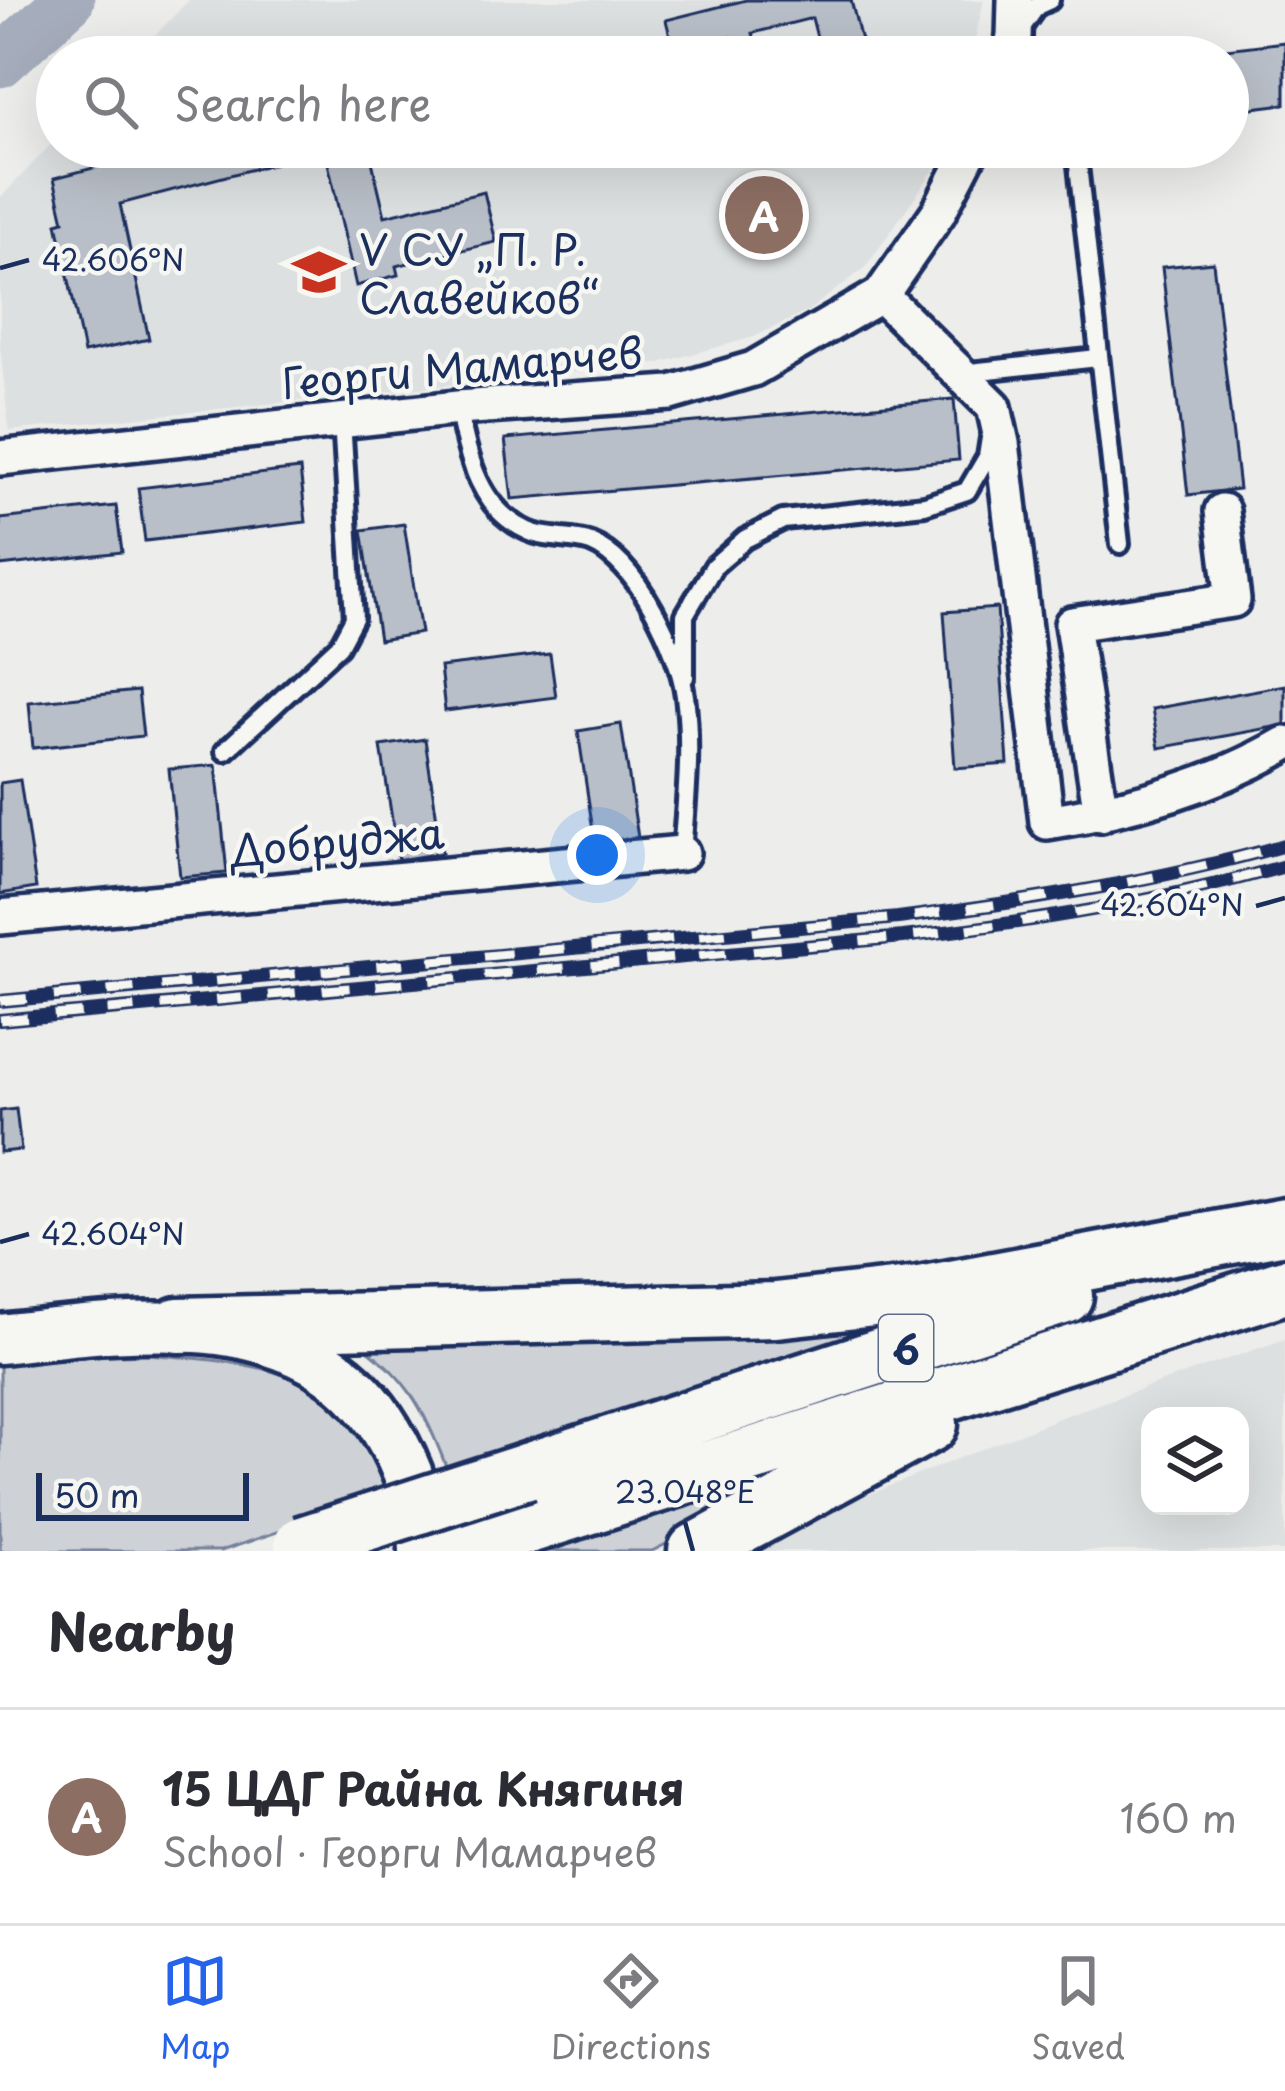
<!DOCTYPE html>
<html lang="en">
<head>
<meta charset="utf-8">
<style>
	body { margin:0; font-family:"Playpen Sans",sans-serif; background:#f2f2f3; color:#2b2b33 }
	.controls { position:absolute; right:36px; bottom:36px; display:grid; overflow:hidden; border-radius:24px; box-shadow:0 12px 48px #0002 }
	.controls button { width:108px; height:108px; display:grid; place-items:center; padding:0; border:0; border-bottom:3px solid #e1e1e2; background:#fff; color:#2b2b33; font:60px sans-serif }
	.scale { position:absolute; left:36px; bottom:30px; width:213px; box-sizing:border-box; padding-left:12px; border:6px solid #1b2f5e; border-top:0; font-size:33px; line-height:42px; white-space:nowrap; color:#1b2f5e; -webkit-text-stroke:9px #f6f6f2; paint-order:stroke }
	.you { position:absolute; left:597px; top:855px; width:42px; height:42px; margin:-30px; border:9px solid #fff; border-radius:50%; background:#1a73e8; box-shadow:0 0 0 18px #1a73e833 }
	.badge { display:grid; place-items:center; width:78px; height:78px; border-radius:50%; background:#2563eb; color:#fff; font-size:39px; font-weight:700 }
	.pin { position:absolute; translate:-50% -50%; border:6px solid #fff; box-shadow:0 3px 12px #0006 }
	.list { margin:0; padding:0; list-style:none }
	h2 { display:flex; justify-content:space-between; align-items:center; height:156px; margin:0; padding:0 48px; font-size:51px }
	h2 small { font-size:39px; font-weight:400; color:#7c7c81 }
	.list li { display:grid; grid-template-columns:78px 1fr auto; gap:36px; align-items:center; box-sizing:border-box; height:216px; padding:0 48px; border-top:3px solid #e1e1e2 }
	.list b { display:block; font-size:45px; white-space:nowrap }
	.list p { margin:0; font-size:39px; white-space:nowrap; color:#7c7c81 }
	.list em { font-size:39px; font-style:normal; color:#7c7c81 }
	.icon { flex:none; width:66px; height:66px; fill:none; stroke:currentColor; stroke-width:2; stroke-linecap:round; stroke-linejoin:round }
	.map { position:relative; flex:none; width:1285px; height:1551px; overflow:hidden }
	.search { position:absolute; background:#fff; box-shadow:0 12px 48px #0002; left:36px; right:36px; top:36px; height:132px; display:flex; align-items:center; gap:30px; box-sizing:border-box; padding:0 42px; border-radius:66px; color:#7c7c81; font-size:45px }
	.sheet { height:372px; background:#fff }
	nav { display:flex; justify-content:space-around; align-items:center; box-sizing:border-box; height:168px; border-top:3px solid #e1e1e2; background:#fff; font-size:33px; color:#7c7c81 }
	nav a { display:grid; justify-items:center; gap:6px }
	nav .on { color:#2563eb }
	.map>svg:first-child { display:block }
	.built { fill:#dde0e1; fill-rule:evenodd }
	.green { fill:#ced2d7; stroke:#74809a; stroke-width:3 }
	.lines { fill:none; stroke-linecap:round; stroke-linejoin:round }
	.river { stroke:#a5acbc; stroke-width:51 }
	.building { fill:#b9bfc8; stroke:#1b2f5e; stroke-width:3 }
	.service-casing { stroke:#1b2f5e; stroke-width:26 }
	.minor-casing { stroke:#1b2f5e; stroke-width:42 }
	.secondary-casing { stroke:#1b2f5e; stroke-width:57 }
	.trunk-casing { stroke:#1b2f5e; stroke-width:63 }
	.service { stroke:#f6f6f2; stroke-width:16 }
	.minor { stroke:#f6f6f2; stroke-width:33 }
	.secondary { stroke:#f6f6f2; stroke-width:48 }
	.trunk { stroke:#f6f6f2; stroke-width:54 }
	.rail-casing { stroke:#1b2f5e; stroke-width:14 }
	.rail { stroke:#f6f6f2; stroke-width:9; stroke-dasharray:27; stroke-linecap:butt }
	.trunk-bridge-casing { stroke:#1b2f5e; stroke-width:63; stroke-linecap:butt }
	.trunk-bridge { stroke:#f6f6f2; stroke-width:54 }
	.ticks { fill:none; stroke:#1b2f5e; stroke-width:4.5 }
	.labels { text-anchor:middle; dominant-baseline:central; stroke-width:9; stroke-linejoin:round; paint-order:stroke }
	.shield { fill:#f6f6f2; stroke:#5d6b8a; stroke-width:3 }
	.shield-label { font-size:39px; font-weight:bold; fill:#1b2f5e }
	.poi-label { font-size:42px; fill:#1b2f5e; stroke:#f6f6f2; text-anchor:start }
	.street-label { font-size:42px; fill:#1b2f5e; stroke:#f6f6f2 }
	.ticks-label { font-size:30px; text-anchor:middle; fill:#1b2f5e; stroke:#f6f6f2; stroke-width:9; stroke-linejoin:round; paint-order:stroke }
</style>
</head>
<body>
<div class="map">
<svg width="1285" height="1551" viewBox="0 0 1285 1551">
	<rect width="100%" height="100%" fill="#edeeec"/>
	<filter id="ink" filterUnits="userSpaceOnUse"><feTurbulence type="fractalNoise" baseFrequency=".00833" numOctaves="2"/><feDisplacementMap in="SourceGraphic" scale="24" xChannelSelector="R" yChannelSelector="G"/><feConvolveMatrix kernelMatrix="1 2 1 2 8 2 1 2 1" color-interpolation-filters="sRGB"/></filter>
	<g filter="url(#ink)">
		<!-- built -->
		<path class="built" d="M189,0h795l-13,57h-837z
			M57,138v9h887l-4,14 -75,107 -57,43 -54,26 -94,26 -651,68 -9,-84v-149z
			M1285,1339v212h-534l52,-30 258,-104zM1150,1416h90v90h-90z"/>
		<!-- green -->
		<path class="green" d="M963,1312l-514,162c-28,-73 -43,-101 -110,-144z
			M148,1354c87,9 164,6 220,87 10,15 15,36 22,53l-169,57h-221v-192z
			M894,1430l-242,121h-134z"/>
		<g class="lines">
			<!-- river -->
			<path class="river" d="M0,62l69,-62"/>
		</g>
		<!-- building -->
		<path class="building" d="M746,0h105l14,57h-43l-10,-39 -59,15 6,24h-23l-5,-20 -55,14 1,6h-34l-2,-6 31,-7 -6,-24z
			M1285,42v62l-57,7v-54h-45v-3z
			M175,147h238l-42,10 14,59 99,-24 12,50 -100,24 2,9 -42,11 -31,-136 -205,54 29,135 -65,14 -27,-130 7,-2 -10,-43z
			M1213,262l26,227 -51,6 -26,-228z
			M954,399l5,61 -447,39 -7,-60z
			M300,469l6,53 -161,19 -7,-53z
			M116,506l6,46 -122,14v-47z
			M404,524l17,109 -42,7 -17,-110z
			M997,608l11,156 -53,4 -11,-156z
			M550,654l6,43 -111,14 -5,-44z
			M1285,685v40l-126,23 -7,-39z
			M138,691l5,45 -110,12 -4,-46z
			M621,724l17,114 -43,6 -17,-113z
			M425,739l17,114 -44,7 -17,-114z
			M216,765l11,108 -47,4 -11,-108z
			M20,780l16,108 -36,6v-111z
			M16,1109l5,41 -21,2v-41z"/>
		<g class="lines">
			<!-- service casing -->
			<g class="service-casing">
				<path id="service" d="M1018,33l19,-27 13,-6
					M1076,147l44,397
					M961,373l137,-15
					M458,408c10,47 20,101 70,123 19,9 44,5 63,12 46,18 88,107 94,153 7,53 1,105 -3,157
					M685,677v-62l29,-49 31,-27 38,-19 142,-15 42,-14 20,-34 3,-19
					M225,751l114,-105 15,-28 -12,-198"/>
			</g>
			<!-- minor casing -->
			<g class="minor-casing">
				<path id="minor" d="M1007,57l7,-19 1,-38
					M881,295l113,112 8,36 45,379c82,-13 166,-36 238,-78
					M0,458l458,-50 213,-15 82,-24 128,-74 57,-82 34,-66
					M1101,814l-29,-190 161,-24 -11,-89
					M0,917l682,-64"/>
			</g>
			<!-- secondary casing -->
			<g class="secondary-casing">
				<path id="secondary" d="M0,1339c130,-15 307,-41 386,91 22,36 37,79 38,121"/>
			</g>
			<!-- trunk casing -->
			<g class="trunk-casing">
				<path id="trunk" d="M178,1325l598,-15 143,-16 366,-68
					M527,1471l538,-175
					M449,1551l836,-265
					M696,1551l234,-127"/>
			</g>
			<!-- service -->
			<use href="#service" class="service"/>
			<!-- minor -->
			<use href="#minor" class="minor"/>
			<!-- secondary -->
			<use href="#secondary" class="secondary"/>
			<!-- trunk -->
			<use href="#trunk" class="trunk"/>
			<!-- rail casing -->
			<g class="rail-casing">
				<path id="rail" d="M0,1001l898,-83c131,-17 260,-37 387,-73
					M0,1020l903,-83c129,-15 256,-35 382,-71"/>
			</g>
			<!-- rail -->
			<use href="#rail" class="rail"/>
			<!-- trunk-bridge casing -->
			<g class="trunk-bridge-casing">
				<path id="trunk-bridge" d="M302,1544l225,-73"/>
			</g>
			<!-- trunk-bridge -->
			<use href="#trunk-bridge" class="trunk-bridge"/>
		</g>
	</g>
	<!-- ticks -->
	<path class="ticks" d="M0,268l29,-8M1256,906l29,-8M0,1242l29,-8M685,1522l8,29"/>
	<!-- icons -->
	<defs>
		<g id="school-bare" transform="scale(4.14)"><path d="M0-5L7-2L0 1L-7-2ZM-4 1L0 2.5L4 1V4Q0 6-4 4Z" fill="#c8321e" stroke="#f6f6f2" stroke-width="2.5" paint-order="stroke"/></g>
	</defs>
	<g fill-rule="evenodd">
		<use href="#school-bare" x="319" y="272"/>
	</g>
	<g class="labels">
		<!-- shield labels -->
		<rect class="shield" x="879" y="1315" width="54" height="66" rx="9"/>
		<g class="shield-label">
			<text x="906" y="1348">6</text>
		</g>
		<!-- poi labels -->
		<g class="poi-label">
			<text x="359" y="248">V СУ „П. Р.<tspan x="359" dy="48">Славейков“</tspan></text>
		</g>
		<!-- street labels -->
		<g class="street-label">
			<text transform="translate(462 366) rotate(-5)">Георги Мамарчев</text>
			<text transform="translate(337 840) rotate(-5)">Добруджа</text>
		</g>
	</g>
	<g class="ticks-label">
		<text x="113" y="271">42.606°N</text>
		<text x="1172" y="916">42.604°N</text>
		<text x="113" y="1245">42.604°N</text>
		<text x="685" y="1503">23.048°E</text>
	</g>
</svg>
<div class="controls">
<button><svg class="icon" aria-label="layers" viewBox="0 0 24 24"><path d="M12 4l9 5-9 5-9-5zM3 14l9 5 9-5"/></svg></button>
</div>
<div class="scale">50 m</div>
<div class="you"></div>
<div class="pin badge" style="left:764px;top:215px;background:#8d6e63">A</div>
<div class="search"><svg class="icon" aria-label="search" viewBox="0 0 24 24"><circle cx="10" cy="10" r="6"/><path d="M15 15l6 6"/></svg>Search here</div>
</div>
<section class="sheet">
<h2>Nearby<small></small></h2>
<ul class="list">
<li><span class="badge" style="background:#8d6e63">A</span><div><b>15 ЦДГ Райна Княгиня</b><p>School · Георги Мамарчев</p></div><em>160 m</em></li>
</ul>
</section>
<nav>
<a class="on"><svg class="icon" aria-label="map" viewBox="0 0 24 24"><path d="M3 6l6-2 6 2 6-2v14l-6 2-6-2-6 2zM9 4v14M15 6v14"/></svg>Map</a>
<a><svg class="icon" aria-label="directions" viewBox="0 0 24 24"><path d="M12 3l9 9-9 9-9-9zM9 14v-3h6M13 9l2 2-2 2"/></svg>Directions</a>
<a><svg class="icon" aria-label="saved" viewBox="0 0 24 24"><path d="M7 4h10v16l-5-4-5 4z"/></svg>Saved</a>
</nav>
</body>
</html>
